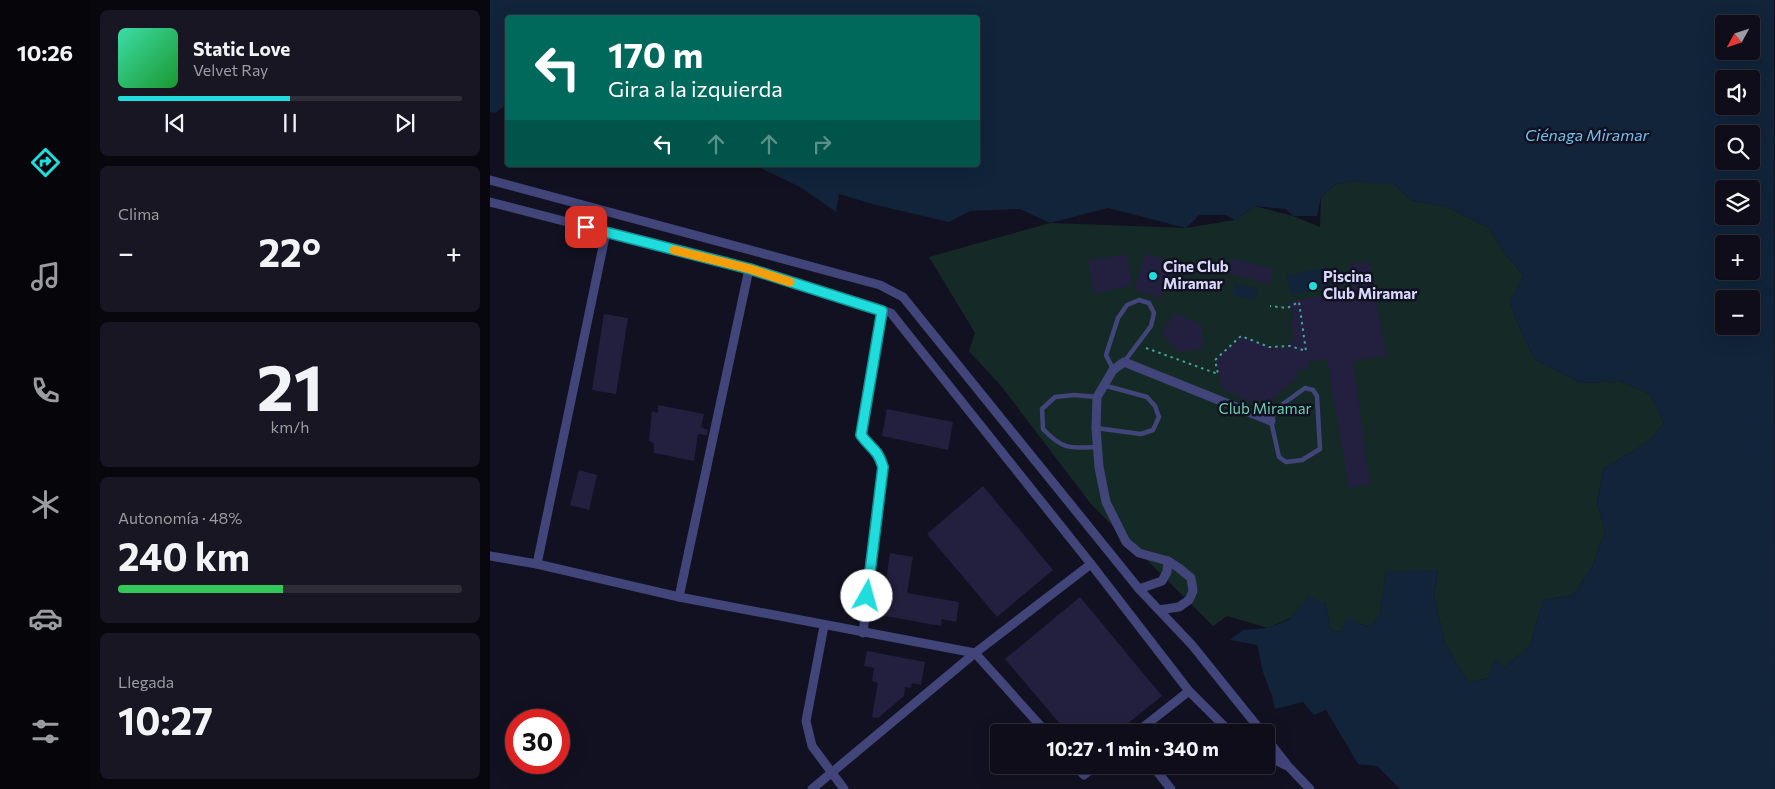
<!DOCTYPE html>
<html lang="es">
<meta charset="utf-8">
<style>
:root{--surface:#0e0d19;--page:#171622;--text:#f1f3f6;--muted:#9b9ca2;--line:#2e2d38;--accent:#1fdcdd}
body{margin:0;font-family:Commissioner,sans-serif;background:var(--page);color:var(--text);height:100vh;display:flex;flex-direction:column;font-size:19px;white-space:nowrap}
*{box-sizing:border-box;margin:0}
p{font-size:16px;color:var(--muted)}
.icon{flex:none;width:28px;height:28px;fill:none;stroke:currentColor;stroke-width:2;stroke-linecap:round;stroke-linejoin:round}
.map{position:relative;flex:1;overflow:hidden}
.panel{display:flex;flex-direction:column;gap:10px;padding:10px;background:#08070e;width:400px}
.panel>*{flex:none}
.banner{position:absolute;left:15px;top:15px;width:475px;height:152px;border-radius:5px;box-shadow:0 5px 20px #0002,0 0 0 1px var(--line);background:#00695c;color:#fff;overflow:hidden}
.needle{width:32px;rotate:230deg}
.tools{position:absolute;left:1225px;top:15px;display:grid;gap:10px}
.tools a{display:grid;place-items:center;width:45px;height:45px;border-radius:5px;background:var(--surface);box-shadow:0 5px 20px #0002,0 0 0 1px var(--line);font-size:25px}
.speed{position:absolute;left:15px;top:709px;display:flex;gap:10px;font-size:25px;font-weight:700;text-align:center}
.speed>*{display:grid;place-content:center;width:65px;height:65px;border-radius:50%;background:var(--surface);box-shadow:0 5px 20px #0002,0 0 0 1px var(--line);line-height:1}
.speed .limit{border:8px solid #d22;background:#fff;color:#111}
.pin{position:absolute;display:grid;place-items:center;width:42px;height:42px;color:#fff;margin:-21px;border-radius:10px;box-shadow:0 2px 8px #0006}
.me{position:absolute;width:55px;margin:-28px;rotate:7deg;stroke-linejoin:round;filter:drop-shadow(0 0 4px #0008)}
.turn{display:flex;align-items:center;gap:18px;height:105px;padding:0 20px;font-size:22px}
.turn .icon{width:65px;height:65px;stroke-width:2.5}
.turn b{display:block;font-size:35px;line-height:42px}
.lanes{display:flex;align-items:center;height:48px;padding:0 20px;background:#0003;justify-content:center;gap:25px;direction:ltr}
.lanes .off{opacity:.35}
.big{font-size:38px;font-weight:700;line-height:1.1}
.panel .tile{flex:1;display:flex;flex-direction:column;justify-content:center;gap:8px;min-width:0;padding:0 18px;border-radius:8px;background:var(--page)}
.panel .dial{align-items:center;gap:0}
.dial b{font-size:65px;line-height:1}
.song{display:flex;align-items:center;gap:15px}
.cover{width:60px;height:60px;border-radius:8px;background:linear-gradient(135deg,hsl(160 70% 55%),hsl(130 70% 35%))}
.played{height:5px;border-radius:2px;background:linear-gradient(90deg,var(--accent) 50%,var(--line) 50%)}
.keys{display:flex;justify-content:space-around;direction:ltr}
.heat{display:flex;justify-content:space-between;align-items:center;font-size:28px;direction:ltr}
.charge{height:8px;border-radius:4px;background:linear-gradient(90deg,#34c759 48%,var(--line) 0)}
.trip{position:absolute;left:500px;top:724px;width:285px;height:50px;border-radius:5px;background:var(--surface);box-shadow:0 5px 20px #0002,0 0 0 1px var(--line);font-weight:700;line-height:50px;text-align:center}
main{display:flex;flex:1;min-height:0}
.dock{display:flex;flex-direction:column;width:90px;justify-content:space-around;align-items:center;background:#06050a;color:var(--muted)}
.dock .icon{width:35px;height:35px}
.dock .current{color:var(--accent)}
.dock b{font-size:22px;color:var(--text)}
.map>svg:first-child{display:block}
.green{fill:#152a27}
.water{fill:#11243a;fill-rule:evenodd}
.building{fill:#231f3f}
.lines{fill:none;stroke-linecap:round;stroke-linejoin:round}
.path{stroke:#3fa595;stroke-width:2;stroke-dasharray:2.5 4;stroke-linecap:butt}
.service{stroke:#42457a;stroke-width:4.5}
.minor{stroke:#42457a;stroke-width:9}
.route-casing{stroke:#148f90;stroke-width:12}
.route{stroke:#1fdcdd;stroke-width:9}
.slow{stroke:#f59e0b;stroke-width:9}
.poi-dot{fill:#1fdcdd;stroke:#121121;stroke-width:2}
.labels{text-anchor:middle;stroke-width:5;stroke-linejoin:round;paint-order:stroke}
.poi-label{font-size:15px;font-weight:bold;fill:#d7d7f9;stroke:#121121;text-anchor:start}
.park-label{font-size:15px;fill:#6dcfad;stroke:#121121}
.water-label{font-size:16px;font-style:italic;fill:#73bfeb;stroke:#121121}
</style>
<main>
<nav class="dock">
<b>10:26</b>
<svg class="icon current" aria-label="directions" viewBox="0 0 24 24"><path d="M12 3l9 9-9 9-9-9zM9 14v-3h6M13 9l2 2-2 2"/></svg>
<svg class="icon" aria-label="music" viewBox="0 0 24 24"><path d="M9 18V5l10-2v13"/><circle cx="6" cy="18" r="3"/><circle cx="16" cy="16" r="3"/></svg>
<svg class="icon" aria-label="phone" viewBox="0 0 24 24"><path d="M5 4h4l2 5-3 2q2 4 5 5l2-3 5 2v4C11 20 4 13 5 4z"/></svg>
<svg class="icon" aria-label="climate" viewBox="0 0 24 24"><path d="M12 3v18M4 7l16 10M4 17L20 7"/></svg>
<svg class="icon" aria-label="car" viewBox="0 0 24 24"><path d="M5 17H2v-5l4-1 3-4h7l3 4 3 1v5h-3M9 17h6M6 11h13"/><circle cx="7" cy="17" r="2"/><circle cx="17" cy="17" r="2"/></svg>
<svg class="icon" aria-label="filters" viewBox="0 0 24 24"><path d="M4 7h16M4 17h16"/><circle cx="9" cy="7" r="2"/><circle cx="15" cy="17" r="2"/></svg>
</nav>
<section class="panel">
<div class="tile">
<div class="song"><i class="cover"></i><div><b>Static Love</b><p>Velvet Ray</p></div></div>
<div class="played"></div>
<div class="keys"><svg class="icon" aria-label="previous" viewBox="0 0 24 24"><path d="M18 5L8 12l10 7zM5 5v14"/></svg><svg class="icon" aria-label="pause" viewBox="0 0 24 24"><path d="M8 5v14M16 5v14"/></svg><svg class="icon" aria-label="next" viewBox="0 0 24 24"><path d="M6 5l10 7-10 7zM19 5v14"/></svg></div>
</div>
<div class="tile"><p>Clima</p>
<div class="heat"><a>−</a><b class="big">22°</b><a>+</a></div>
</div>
<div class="tile dial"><b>21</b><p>km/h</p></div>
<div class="tile"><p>Autonomía · 48%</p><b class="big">240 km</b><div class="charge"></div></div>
<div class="tile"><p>Llegada</p><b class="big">10:27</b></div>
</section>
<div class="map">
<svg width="1285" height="789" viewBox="0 0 1285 789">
<rect width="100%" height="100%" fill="#121121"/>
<polygon class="green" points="867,181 881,184 904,184 921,200 957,207 999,228 1015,254 1034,276 1020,301 1024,315 1044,359 1091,383 1129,381 1160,394 1174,423 1158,442 1113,469 1107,503 1115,531 1102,567 1083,595 1053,600 1040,645 1014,668 1005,659 998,678 978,682 955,644 944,595 948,571 896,571 890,614 882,626 867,624 850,632 841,630 835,603 778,628 737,616 723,626 601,504 512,387 479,351 485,333 439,257 560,223 696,228 745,220 764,206 803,216 830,227 831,197 846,184"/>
<g class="water">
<path d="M0 0H1284L1285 789H910L887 766 868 764 836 710 824 715 813 702 785 709 782 696 773 672 767 645 740 640 753 630 778 628 800 619 818 596 835 603 841 630 850 632 861 614 867 624 882 626 890 614 896 571 948 570 944 595 955 644 978 682 998 678 1005 658 1014 668 1040 645 1053 600 1083 595 1102 567 1115 531 1107 503 1113 469 1158 442 1174 423 1160 394 1129 381 1091 383 1044 359 1024 315 1020 301 1034 276 1015 254 999 228 957 207 921 200 904 184H881L867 181 846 184 831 197 827 216H803L796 209 764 206 745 220 736 215H709L696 228 618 208 560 223 530 209 480 211 459 222 386 205 349 194 346 212 310 187 264 165H488V18H18L17 104 5 113 0 112ZM1234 24H1261V51H1234ZM1234 79H1261V106H1234ZM1234 134H1261V161H1234ZM1234 189H1261V216H1234ZM1234 244H1261V271H1234ZM1234 299H1261V326H1234Z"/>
<polygon points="837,267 841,287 801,295 796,276"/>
<polygon points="746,283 768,289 764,301 742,294"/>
</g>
<g class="building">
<polygon points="655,253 683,262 670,299 644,289"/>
<polygon points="637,254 642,285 604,294 598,260"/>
<polygon points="741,258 783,269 780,284 736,273"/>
<polygon points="879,262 897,356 863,360 880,484 859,488 837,359 817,362 818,369 806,371 808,377 776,404 768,398 763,403 732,389 725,360 751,336 779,347 800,346 800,341 805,340 800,320 804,319 798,302 864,290 860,264"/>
<polygon points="685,313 712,325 713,349 689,352 671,333"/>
<polygon points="114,314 138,318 126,394 102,390"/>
<polygon points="168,405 214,414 211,427 218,430 217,435 208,434 204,461 164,453 164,443 159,441 162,411 168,413"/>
<polygon points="397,409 463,422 458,450 392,436"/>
<polygon points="89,470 107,475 99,510 80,505"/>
<polygon points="493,486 563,570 507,617 437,534"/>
<polygon points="400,553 423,557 417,593 469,602 466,622 452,619 451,626 384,614 388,587 395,588"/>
<polygon points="590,597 672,696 627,732 577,732 515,659"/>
<polygon points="377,651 435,662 431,685 422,683 421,688 415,687 414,696 388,718 382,717 388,683 382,681 384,668 374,666"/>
</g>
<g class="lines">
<polyline class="path" points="656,348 728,374 725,360 751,336 779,347 800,346 816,351 809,302 797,308 780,306"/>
<g class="service">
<polyline points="623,369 616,355 628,318 637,305 649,300 659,303 664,313 661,326 634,362"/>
<polygon points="815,388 823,390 827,396 830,449 812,460 796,462 789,457 781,421 786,409"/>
<path d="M607 397 584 395 565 397 552 409 553 429C573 450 580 448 607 447"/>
<polyline points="606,428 651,434 663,430 669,417 665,406 657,397 613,385"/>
</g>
<g class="minor">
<polyline points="0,180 390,285 413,297 649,589 702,645 772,732"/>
<polyline points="0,202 259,269 401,313 601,564 699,691 740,732"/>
<polyline points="0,556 47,564 189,597 485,653 556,732"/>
<polyline points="47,564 116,232"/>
<polyline points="649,589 672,581 677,572 678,561"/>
<polyline points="189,597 259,269"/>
<polyline points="669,610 689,607 699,600 703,591 701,578 689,568 678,561 649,553 636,542 616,502 609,467 606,428 607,397 623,370 634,362 781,421"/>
<polyline points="334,626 316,721 322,746 354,789"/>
<path d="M373 633 393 467C389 449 381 449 371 435L392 311"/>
<polyline points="647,732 699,691"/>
<polyline points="776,738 798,766 820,789"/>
<polyline points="776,755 795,765"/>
<polyline points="585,765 594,775 606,765"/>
<polyline points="662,765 681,789"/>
<polyline points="322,789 485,653 601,564"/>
</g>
</g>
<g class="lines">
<defs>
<path id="route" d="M96 227 260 269 392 311 371 435C381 449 388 449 393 467L377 596"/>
</defs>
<use href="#route" class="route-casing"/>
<use href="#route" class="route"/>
<polyline class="slow" points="184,250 260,269 300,282"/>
</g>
<g class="poi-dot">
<circle cx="663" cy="276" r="5"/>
<circle cx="823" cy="286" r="5"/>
</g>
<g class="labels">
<g class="poi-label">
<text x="673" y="272">Cine Club<tspan x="673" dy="17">Miramar</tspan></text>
<text x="833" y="282">Piscina<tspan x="833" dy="17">Club Miramar</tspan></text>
</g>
<g class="park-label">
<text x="775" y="414">Club Miramar</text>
</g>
<g class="water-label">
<text x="1097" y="141">Ciénaga Miramar</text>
</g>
</g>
</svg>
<div class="tools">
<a><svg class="needle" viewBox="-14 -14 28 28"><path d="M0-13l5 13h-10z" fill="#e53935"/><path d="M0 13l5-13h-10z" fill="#9b9ca2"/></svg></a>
<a><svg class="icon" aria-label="sound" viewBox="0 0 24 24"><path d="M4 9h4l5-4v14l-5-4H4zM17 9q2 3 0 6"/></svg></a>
<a><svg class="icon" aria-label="search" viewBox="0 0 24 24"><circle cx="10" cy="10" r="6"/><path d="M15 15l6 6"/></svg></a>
<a><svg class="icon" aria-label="layers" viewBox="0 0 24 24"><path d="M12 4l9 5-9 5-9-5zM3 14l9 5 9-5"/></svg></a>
<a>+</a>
<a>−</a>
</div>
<div class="speed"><div class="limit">30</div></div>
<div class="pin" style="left:96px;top:227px;background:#d93025"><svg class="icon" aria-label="arrive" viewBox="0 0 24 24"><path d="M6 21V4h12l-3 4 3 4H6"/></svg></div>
<svg class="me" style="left:377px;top:596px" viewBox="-20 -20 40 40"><circle r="19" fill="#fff"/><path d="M0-13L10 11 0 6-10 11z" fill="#1fdcdd"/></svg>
<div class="trip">10:27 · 1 min · 340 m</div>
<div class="banner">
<div class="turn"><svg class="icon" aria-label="left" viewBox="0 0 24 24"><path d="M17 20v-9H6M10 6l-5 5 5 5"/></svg><div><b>170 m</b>Gira a la izquierda</div></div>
<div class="lanes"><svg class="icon" aria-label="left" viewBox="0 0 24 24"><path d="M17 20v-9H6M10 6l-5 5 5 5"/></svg><svg class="icon off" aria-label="ahead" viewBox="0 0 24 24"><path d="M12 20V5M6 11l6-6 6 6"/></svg><svg class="icon off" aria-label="ahead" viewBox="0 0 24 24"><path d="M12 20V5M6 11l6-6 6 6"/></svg><svg class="icon off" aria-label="right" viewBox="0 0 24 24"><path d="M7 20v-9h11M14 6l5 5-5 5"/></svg></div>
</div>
</div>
</main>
